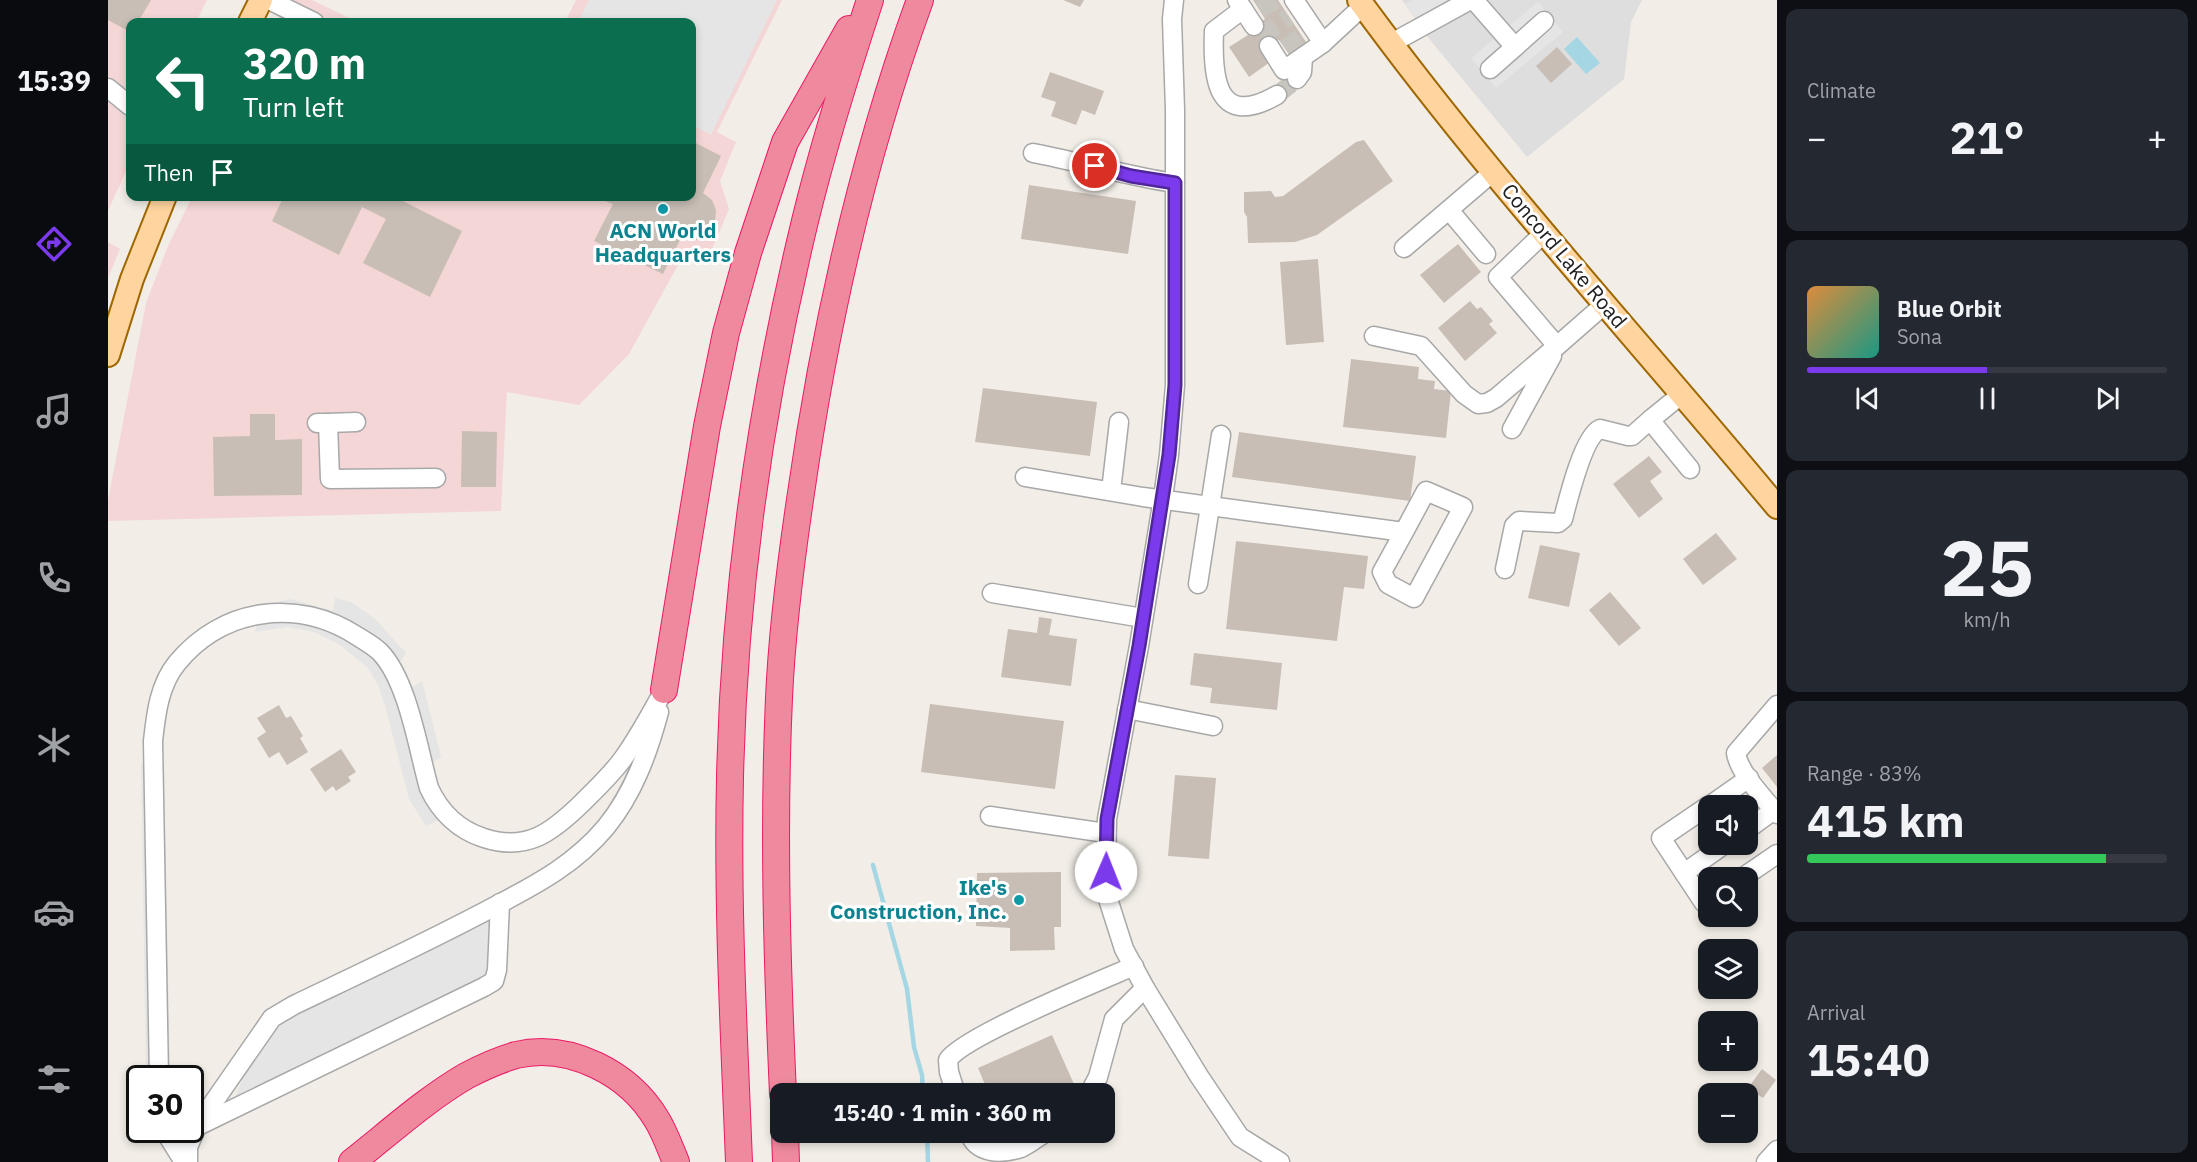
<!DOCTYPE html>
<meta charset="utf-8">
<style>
:root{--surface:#171b24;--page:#242831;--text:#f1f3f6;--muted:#9ea1a6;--line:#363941;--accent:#7c3aed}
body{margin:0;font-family:"IBM Plex Sans",sans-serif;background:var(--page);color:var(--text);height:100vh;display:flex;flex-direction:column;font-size:22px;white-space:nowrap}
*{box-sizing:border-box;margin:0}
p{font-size:20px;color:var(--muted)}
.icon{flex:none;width:33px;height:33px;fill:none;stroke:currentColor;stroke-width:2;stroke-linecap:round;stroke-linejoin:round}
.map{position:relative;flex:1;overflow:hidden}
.panel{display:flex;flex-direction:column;gap:9px;padding:9px;background:#0d0f14;width:420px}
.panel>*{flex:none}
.top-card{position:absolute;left:18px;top:18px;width:570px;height:183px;border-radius:12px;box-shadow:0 3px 9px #0003;background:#0b6e4f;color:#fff;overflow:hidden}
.tools{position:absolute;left:1590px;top:795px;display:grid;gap:12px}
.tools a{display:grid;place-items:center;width:60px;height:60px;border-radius:12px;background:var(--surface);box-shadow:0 3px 9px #0003;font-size:30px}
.speed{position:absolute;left:18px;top:1065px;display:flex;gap:12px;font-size:30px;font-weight:700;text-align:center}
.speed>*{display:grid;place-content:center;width:78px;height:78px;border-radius:50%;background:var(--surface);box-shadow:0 3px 9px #0003;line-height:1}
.speed .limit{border:3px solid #111;border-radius:9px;background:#fff;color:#111}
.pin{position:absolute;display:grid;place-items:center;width:51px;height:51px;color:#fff;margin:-26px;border:3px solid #fff;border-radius:50%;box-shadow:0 2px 6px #0007}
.me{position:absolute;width:66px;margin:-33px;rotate:1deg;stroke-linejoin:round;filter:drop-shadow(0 0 4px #0008)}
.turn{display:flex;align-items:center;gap:21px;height:126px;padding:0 18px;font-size:27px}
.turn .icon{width:78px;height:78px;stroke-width:2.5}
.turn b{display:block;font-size:42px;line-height:51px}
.then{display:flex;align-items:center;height:57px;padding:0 18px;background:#0003;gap:12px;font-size:22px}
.big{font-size:45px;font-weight:700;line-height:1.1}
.panel .card{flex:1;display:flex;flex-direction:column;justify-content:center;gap:9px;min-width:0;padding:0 21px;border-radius:12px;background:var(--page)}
.panel .dial{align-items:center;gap:0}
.dial b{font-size:78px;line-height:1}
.song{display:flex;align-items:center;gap:18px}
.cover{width:72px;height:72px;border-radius:9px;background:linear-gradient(135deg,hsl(30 70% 55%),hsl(170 70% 35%))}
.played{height:6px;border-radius:3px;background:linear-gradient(90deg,var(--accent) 50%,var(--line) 50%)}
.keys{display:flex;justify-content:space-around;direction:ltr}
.heat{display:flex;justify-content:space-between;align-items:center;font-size:33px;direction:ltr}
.charge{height:9px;border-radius:4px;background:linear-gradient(90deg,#34c759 83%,var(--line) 0)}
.trip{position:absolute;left:662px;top:1083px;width:345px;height:60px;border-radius:12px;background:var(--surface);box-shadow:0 3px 9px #0003;font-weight:700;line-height:60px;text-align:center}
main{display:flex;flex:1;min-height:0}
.tab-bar{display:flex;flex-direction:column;width:108px;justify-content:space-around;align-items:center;background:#090b0e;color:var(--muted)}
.tab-bar .icon{width:42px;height:42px}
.tab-bar .current{color:var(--accent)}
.tab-bar b{font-size:27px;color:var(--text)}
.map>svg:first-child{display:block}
.residential{fill:#dfdede}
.commercial{fill:#f4d6d6}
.parking{fill:#e5e5e5}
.water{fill:#a4d6e3}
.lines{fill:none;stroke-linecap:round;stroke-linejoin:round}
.stream{stroke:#a4d6e3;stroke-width:4.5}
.building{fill:#c8beb6}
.minor-tunnel{stroke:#c8c5bf;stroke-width:18;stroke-dasharray:18 9;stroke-linecap:butt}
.minor-casing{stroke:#a8a8a8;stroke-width:21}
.major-casing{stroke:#9e6700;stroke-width:26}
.highway-casing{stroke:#ea1a65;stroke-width:28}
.minor{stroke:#fff;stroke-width:18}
.major{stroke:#ffd49f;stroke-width:22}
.highway{stroke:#ef8a9e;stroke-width:26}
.route-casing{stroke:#51269a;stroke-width:15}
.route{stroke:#7c3aed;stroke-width:10}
.culture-dot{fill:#0f9aa8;stroke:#fff;stroke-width:2}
.labels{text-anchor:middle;stroke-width:6;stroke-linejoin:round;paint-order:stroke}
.culture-label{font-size:21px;font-weight:bold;fill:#0d838f;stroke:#fff}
.street-label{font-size:21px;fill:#212121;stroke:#fff}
</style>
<main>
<nav class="tab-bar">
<b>15:39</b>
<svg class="icon current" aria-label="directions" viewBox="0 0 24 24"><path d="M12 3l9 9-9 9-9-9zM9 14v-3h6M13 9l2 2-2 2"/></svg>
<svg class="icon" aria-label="music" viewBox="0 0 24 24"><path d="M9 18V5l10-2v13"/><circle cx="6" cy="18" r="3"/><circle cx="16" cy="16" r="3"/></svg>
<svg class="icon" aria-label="phone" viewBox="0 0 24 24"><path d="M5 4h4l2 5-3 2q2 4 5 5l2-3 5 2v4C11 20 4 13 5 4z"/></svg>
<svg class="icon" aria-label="climate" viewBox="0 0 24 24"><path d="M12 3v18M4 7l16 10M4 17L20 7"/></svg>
<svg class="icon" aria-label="car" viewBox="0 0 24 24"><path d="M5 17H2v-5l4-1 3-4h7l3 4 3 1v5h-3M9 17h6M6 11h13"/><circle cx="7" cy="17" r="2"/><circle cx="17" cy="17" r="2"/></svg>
<svg class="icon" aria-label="filters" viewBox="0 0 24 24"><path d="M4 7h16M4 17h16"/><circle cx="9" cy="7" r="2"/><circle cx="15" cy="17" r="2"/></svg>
</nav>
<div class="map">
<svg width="1669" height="1162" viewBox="0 0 1669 1162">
<rect width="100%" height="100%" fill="#f2eee7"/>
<polygon class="residential" points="1294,0 1534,0 1523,22 1516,79 1419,157 1322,40"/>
<g class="commercial">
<polygon points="0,0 99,0 88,22 22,22 22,162 0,211"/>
<polygon points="180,0 204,0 250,22 169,22"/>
<polygon points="468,0 674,0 609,132 628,142 612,181 621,209 603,252 575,256 521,354 471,405 399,392 393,511 0,521 0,500 38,303 60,246 84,197 584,196 584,22 457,22"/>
<polygon points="0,242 12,249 0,278"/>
</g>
<g class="parking">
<polygon points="481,0 669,0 603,135 584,125 584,22 470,22"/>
<polygon points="1304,0 1379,0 1317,33 1297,4"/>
<polygon points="1430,2 1455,32 1388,88 1363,58"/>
<polygon points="227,598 243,602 267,619 298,653 290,665 303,688 314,681 333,757 316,769 339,816 318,826 301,799 278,709 270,685 260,668 232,645 206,632 180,627 147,632 154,605 183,599 225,611"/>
<polygon points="33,763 56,764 62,1077 38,1078"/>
<polygon points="403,889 392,987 116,1123 166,1004"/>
</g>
<polygon class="water" points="1469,37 1492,63 1478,74 1456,49"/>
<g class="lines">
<g class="stream">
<polyline points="765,865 799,989 806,1047 814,1075 815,1094"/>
<polyline points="819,1132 820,1162"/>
</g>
</g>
<g class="building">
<polygon points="0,0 43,0 30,22 22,22 22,32 0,20"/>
<polygon points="955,0 976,0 972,7"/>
<polygon points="1145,0 1170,0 1202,48 1185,60 1171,40 1155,51 1162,62 1141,77 1121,47 1140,35 1138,31 1157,19"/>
<polygon points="1449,47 1464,64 1443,83 1428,66"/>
<polygon points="942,72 996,91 987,115 974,110 968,125 943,116 948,102 933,97"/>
<polygon points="1186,75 1192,84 1180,92 1182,96 1174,102 1165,89"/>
<polygon points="1256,140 1285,181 1209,235 1187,242 1140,243 1139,217 1136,212 1136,192 1163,191 1167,197 1175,196 1248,142"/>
<polygon points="584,141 613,156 595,193 604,200 608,210 607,223 602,232 590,240 573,238 555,274 486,241 505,204 497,201 498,196 584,196"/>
<polygon points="921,185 1028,201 1020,254 913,239"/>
<polygon points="176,196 285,196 354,231 322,297 255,263 278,219 254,207 231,255 164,221"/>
<polygon points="1350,244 1373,272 1336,303 1312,275"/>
<polygon points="1210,259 1216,342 1178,345 1172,262"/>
<polygon points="1362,301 1369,309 1373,307 1385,321 1381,324 1389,333 1357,361 1330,328"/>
<polygon points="1243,359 1311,367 1310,379 1327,381 1326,389 1343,391 1338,438 1235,427"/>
<polygon points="875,388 989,402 982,456 867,442"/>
<polygon points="142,414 167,414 167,440 194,439 194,495 106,496 105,437 142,436"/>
<polygon points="354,431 389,432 388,487 353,487"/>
<polygon points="1131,432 1308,456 1302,501 1124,477"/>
<polygon points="1541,456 1554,472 1542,481 1555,499 1531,518 1505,484"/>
<polygon points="1608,533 1629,559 1595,585 1575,559"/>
<polygon points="1128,541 1260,556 1256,589 1236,587 1229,641 1118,629"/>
<polygon points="1432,545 1472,553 1461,607 1420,598"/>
<polygon points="1502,592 1533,628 1511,646 1481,610"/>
<polygon points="931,617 944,619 941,635 969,639 963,686 893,677 900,629 929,633"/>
<polygon points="1086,653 1174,663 1169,710 1102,703 1104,688 1082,685"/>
<polygon points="822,704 956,721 947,789 813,772"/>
<polygon points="171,705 178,718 183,716 195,736 192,738 200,752 179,765 171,752 161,758 149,738 158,732 149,718"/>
<polygon points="233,749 248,772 240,777 243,781 228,791 225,786 217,792 202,769"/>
<polygon points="1669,755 1669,787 1654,768"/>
<polygon points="1067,775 1108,778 1101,859 1060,856"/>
<polygon points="953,872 953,927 946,927 947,950 902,951 902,928 868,926 869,873"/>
<polygon points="944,1035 966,1084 946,1094 881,1094 870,1068"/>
<polygon points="1654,1069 1668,1080 1655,1098 1640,1088"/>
</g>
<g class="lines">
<g class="minor-tunnel">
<polyline points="1152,10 1167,0"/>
<polyline points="1153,36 1181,17"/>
<polyline points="1177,48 1194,36"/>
<polyline points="1169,95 1189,79"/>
</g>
<defs>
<g id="minor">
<polyline points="161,0 206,22"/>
<polyline points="1066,0 1064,19 1067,110 1067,385 1061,455 1055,498 1031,646 999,819 998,872 1000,899 1016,949 1037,988 1091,1076 1132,1137 1172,1162"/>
<polyline points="1129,0 1146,26"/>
<polyline points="1186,0 1215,43 1255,6"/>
<polyline points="1366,0 1407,47 1382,69"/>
<path d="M1135 9 1106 31C1104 77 1108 130 1169 95"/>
<polyline points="1282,44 1362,0"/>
<polyline points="1161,46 1176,70 1215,43"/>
<polyline points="1407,47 1436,21"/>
<polyline points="1189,79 1194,72 1195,57"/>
<polyline points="0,88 22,106"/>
<path d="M925 153C973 162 1019 176 1067 183"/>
<polyline points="1341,210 1378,254"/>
<polyline points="1436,233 1390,277 1449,346 1497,304"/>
<polyline points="1296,248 1385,172"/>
<polyline points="1266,336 1313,346 1356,394 1370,404 1379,403 1388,398 1449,346"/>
<polyline points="1574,394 1542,420 1582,469"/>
<polyline points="209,423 220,423 222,479 328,478"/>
<polyline points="220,423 248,422"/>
<polyline points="1404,429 1444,356"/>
<polyline points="917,477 1035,497 1296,532 1318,491 1355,507 1306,598 1280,584 1274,572 1296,532"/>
<polyline points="1003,491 1011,422"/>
<path d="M1397 569 1406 526 1411 521 1450 523 1455 519C1460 500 1475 437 1492 429L1520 436H1524L1542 420"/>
<polyline points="1090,584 1113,435"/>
<polyline points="884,593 1035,618"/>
<path d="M1669 705 1628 753C1631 773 1656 798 1669 814"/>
<polyline points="1019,709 1105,726"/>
<polyline points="1600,806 1553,838 1596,903 1600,900"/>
<polyline points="1601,806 1641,778"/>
<polyline points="882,816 998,833"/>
<polyline points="1640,829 1666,810"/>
<polyline points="1576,873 1617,844"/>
<polyline points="1634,878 1669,854"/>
<path d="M51 1078 45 741C48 714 51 685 69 663 115 607 190 598 249 636 257 641 265 645 272 652 300 681 310 749 321 788 332 812 351 830 376 838 419 852 444 832 473 804 487 790 502 776 514 760 530 738 543 714 556 690"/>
<path d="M848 1094 841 1072 840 1060C854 1037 994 980 1026 966"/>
<polyline points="981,1094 990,1077 1006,1019 1037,988"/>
<polyline points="90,1126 376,987 386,981 389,970 392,903"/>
<polyline points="56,1130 76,1162"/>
<path d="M861 1132C868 1155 894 1154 913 1148 922 1144 930 1137 938 1132"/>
<path d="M80 1162V1147L89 1126 164 1018 186 1005C255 972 324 940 391 904 431 883 468 863 498 827 525 794 540 753 551 712"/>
<polyline points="1658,1162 1669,1150"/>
</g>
<g id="major">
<path d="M1251 0C1380 177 1529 338 1669 507"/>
<polyline points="142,22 153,0"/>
<polyline points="0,355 24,279 57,196"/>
</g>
<g id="highway">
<polyline points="556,690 599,426 618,333 640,253 677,142 741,29"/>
<path d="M675 1094C669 961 665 830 671 698 674 629 683 560 693 493 717 325 754 159 812 0"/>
<polyline points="677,1132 678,1162"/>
<path d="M244 1162C281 1133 317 1100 358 1076 373 1068 391 1060 408 1055 462 1042 522 1074 549 1120 557 1133 562 1148 568 1162"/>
<path d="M631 1162C626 1034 619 906 622 778 626 591 653 403 697 221 715 147 738 73 762 0"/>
</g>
</defs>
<use href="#minor" class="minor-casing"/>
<use href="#major" class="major-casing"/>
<use href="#highway" class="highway-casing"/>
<use href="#minor" class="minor"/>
<use href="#major" class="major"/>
<use href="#highway" class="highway"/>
</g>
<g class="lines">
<defs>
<polyline id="route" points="987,166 1023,176 1067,183 1067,385 1061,455 1031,646 999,819 998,872"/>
</defs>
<use href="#route" class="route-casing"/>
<use href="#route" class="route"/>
</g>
<g class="culture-dot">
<circle cx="555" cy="209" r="6"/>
<circle cx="911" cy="900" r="6"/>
</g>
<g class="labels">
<g class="culture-label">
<text x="555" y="238">ACN World<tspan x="555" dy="24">Headquarters</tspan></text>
<text x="899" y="895" text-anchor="end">Ike's<tspan x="899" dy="24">Construction, Inc.</tspan></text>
</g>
<g class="street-label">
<text transform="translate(1456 256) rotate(50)" y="7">Concord Lake Road</text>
</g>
</g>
</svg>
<div class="tools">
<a><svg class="icon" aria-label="sound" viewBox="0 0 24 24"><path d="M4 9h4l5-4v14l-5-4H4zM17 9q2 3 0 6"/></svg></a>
<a><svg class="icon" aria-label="search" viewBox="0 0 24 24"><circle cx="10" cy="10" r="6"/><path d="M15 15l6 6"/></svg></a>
<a><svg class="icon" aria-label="layers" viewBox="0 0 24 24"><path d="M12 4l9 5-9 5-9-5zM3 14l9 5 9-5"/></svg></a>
<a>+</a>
<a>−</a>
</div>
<div class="speed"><div class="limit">30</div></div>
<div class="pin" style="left:987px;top:166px;background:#d93025"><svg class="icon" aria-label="arrive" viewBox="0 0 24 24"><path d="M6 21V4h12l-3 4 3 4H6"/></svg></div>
<svg class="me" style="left:998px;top:872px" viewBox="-20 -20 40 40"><circle r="19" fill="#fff"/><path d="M0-13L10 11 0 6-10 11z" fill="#7c3aed"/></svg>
<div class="trip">15:40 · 1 min · 360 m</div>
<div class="top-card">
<div class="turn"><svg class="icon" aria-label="left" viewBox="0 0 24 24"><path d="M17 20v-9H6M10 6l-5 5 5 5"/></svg><div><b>320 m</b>Turn left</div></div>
<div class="then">Then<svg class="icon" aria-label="arrive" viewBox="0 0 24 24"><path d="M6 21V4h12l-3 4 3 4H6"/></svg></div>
</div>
</div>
<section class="panel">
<div class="card"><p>Climate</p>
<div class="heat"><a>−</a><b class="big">21°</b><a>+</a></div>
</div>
<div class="card">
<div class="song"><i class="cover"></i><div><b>Blue Orbit</b><p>Sona</p></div></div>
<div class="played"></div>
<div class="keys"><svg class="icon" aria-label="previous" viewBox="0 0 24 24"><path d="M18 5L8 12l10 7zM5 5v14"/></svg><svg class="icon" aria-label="pause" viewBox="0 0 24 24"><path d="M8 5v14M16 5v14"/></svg><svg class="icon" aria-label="next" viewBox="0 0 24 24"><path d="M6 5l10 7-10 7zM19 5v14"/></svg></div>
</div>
<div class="card dial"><b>25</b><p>km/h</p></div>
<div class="card"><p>Range · 83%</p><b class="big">415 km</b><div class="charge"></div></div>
<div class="card"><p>Arrival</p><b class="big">15:40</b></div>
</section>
</main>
